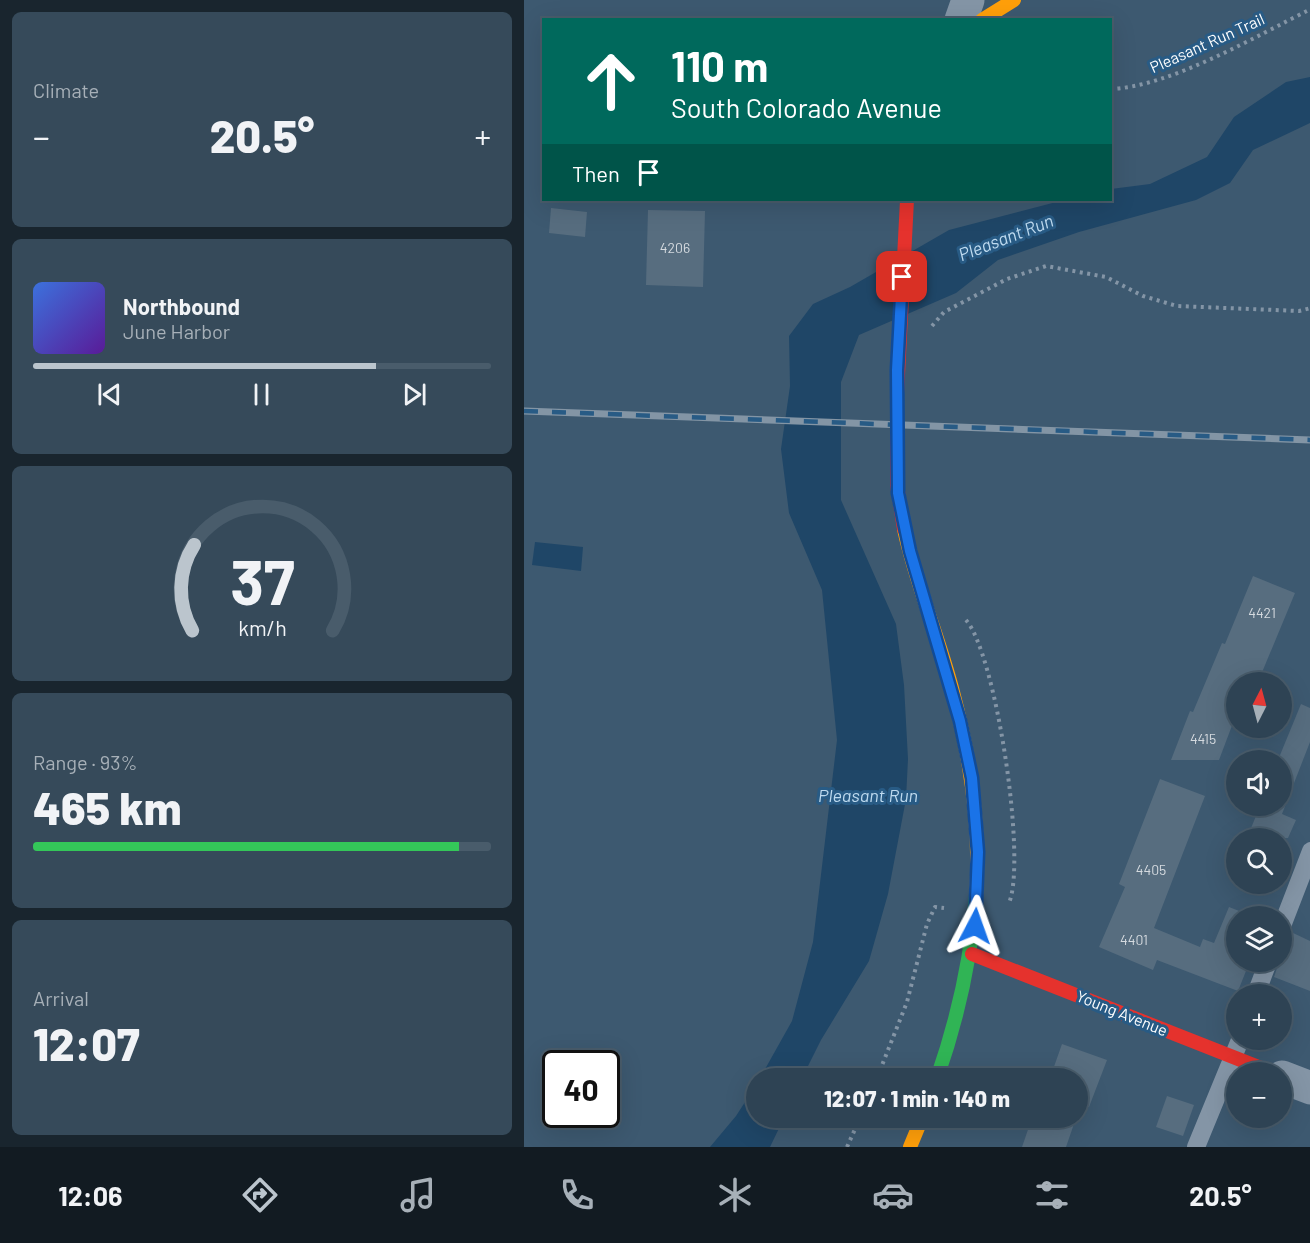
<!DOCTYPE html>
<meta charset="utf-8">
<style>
:root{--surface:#2e4354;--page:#364a5a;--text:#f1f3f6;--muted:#a7b0b8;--line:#495c6b;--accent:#bbc5cd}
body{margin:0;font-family:Barlow,sans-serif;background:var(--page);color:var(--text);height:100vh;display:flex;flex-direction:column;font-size:22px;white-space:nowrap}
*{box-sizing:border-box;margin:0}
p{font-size:20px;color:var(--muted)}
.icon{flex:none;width:33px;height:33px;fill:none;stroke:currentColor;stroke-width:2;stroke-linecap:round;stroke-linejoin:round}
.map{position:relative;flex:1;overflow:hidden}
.side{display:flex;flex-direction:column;gap:12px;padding:12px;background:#19252e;width:524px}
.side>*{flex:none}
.hud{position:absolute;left:18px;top:18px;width:570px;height:183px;border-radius:0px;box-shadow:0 6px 24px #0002,0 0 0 2px var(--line);background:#00695c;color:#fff;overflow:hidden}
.needle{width:39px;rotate:6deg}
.controls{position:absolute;left:702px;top:672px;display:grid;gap:12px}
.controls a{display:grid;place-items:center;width:66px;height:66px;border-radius:50%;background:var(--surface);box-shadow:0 6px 24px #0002,0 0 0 2px var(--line);font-size:30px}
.speed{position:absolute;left:18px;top:1050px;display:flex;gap:12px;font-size:30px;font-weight:700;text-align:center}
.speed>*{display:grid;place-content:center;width:78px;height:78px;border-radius:50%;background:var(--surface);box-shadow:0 6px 24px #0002,0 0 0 2px var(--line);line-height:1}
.speed .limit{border:3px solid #111;border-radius:9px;background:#fff;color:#111}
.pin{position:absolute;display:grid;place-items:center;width:51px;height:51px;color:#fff;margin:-26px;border-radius:12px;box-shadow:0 3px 9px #0006}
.me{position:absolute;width:66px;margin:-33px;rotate:4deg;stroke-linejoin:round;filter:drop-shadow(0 0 4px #0008)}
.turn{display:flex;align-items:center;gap:21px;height:126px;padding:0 30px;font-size:27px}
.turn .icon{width:78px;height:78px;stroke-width:2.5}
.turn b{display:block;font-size:42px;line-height:51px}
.then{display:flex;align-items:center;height:57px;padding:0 30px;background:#0003;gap:12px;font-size:22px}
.big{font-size:45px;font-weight:800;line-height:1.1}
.side .tile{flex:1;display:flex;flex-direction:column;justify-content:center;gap:9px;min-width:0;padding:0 21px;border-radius:9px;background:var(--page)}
.side .dial{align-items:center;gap:0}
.dial svg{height:156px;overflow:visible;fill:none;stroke:var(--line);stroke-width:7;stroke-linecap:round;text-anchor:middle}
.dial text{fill:var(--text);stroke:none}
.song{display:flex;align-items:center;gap:18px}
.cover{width:72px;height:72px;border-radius:9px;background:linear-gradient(135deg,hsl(220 70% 55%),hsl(270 70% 35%))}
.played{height:6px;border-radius:3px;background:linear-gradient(90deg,var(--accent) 75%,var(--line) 75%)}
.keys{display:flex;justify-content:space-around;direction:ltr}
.heat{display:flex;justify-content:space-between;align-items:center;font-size:33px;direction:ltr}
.charge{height:9px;border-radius:4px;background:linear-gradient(90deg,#34c759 93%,var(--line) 0)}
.trip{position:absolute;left:222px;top:1068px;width:342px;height:60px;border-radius:30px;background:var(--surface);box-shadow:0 6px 24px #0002,0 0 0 2px var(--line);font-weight:800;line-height:60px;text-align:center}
.menu{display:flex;height:96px;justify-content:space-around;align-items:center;background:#121b22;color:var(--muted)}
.menu .icon{width:42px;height:42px}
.menu .current{color:var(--accent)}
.menu b{font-size:27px;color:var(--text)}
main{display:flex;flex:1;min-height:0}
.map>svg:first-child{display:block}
.water{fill:#1f4667}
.building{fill:#576d7f}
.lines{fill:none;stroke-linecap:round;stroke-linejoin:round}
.path{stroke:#8495a6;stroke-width:4;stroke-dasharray:3 4.5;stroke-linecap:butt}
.lane{stroke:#8495a6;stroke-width:18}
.street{stroke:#8495a6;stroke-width:33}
.fast{stroke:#30b455;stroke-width:14}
.slow{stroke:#ff9f0a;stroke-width:14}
.jam{stroke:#e5322d;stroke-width:14}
.rail-casing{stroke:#8395a5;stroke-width:7}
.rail{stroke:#285b85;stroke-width:4.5;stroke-dasharray:14;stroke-linecap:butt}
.route-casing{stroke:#114b97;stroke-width:15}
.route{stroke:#1a73e8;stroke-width:10}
.labels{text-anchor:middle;stroke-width:6;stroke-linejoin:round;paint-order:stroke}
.number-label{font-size:14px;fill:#d5dadf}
.street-label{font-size:16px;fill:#fff;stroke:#285b85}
.water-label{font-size:18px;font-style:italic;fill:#bedaef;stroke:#285b85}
</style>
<main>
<section class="side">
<div class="tile"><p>Climate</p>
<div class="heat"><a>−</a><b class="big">20.5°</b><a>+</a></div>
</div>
<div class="tile">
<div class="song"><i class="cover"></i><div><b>Northbound</b><p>June Harbor</p></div></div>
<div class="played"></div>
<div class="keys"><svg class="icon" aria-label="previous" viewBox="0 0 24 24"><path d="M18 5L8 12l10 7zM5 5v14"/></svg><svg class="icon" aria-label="pause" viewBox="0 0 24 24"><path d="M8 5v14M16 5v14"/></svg><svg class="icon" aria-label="next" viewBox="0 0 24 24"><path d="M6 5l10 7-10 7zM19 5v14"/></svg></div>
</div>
<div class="tile dial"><svg viewBox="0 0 100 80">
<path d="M14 69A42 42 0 1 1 86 69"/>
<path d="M14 69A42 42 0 0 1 15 25" stroke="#bbc5cd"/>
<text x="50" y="56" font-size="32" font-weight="700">37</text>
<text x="50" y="72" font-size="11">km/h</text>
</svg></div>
<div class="tile"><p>Range · 93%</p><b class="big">465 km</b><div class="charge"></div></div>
<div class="tile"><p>Arrival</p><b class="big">12:07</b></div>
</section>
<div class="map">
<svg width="787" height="1147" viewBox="0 0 787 1147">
<rect width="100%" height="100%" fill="#3d5970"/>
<g class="water">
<polygon points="786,77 786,123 729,150 706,183 672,200 555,232 474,260 432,293 335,335 317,382 317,500 372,624 380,685 384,759 382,799 364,894 345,961 297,1040 278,1078 236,1078 268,1021 289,942 313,740 298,590 265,513 257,449 266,386 265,336 289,304 326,287 425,230 540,200 586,200 587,189 626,184 683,157 710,117 762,82"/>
<polygon points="11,542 59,547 57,571 8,565"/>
<polygon points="232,1085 232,1118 260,1118 246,1147 186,1147 212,1116"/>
</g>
<g class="building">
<polygon points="27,208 63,212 61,237 25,233"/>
<polygon points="124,210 181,211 179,287 122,285"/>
<polygon points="729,576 771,593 734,682 712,682 712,715 695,760 647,760 666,711 669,712 698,643 701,644"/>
<polygon points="777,704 786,708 786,742 758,814 772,820 764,838 723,838 736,806 758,806 758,760 754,760"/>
<polygon points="636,779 681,796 630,928 676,947 679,939 690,943 705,907 728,916 712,916 712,962 732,962 730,968 724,966 714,991 633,960 629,970 575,947 601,887 595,884"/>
<polygon points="767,932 786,941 786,991 750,977 755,962 758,962 758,937"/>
<polygon points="538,1044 583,1060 565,1107 556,1104 554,1112 554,1078 526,1078"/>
<polygon points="643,1096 670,1105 659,1136 632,1127"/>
<polygon points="508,1118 552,1118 542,1147 498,1147"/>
</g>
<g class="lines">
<g class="path">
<path d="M586 89C646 87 732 36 787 9"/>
<polyline points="408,326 420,312 483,279 522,266 582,277 619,296 653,306 775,311 787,308"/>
<path d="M442 620C472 654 503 860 485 903"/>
<polyline points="353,1078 383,1002 403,924 411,907 420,908"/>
<polyline points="323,1147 336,1118"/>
</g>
<g class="lane">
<polyline points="758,926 787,851"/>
<polyline points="732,994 744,962"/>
<polyline points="672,1147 716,1040"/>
</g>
<g class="street">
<polyline points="437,20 444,0"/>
<polyline points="758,1077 787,1088"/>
</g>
<path class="fast" d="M413 1078C434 1018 447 960 452 896"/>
<g class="slow">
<polyline points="458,20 490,0"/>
<path d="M380 529C392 585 415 637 429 692 446 757 457 828 452 896"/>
<polyline points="386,1147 398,1118"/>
</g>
<g class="jam">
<polyline points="380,529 373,485 373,394 383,200"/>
<polyline points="448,954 747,1072"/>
</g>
<defs>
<polyline id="rail" points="0,411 787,440"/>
</defs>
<use href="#rail" class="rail-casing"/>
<use href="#rail" class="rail"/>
</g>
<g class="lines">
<defs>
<polyline id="route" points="378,277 373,370 374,493 386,551 436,721 448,778 454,852 451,926"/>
</defs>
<use href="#route" class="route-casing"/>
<use href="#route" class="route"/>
</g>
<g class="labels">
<g class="number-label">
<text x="151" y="253">4206</text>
<text x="738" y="618">4421</text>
<text x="679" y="744">4415</text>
<text x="627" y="875">4405</text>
<text x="610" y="945">4401</text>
</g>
<g class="street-label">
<text transform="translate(683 43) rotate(-24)" y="6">Pleasant Run Trail</text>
<text transform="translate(598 1013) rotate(22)" y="6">Young Avenue</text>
</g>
<g class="water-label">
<text transform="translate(482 238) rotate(-21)" y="6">Pleasant Run</text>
<text x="344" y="802">Pleasant Run</text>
</g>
</g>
</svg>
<div class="controls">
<a><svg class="needle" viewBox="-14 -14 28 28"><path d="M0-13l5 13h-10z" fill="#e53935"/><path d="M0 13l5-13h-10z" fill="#a7b0b8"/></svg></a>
<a><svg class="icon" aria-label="sound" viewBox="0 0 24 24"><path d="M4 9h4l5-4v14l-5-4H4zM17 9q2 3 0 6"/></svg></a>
<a><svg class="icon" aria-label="search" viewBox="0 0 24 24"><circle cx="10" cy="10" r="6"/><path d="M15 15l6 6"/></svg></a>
<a><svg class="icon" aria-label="layers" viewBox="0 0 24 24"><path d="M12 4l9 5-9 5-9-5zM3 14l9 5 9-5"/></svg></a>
<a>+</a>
<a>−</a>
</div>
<div class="speed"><div class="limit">40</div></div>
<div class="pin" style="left:378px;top:277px;background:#d93025"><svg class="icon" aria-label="arrive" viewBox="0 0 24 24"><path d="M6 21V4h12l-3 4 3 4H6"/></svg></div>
<svg class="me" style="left:451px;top:926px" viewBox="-20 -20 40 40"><path d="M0-17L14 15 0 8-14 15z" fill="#1a73e8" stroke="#fff" stroke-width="4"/></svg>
<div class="trip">12:07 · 1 min · 140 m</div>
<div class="hud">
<div class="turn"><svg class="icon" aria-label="ahead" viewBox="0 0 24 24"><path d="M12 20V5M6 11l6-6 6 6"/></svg><div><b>110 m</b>South Colorado Avenue</div></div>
<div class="then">Then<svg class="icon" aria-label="arrive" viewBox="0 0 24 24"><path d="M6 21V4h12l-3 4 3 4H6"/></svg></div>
</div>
</div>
</main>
<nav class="menu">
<b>12:06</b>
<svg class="icon current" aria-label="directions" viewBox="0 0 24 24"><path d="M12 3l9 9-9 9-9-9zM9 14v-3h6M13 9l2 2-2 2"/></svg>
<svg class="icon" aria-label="music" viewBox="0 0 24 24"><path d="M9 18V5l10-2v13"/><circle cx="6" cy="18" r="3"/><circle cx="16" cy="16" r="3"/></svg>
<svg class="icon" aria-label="phone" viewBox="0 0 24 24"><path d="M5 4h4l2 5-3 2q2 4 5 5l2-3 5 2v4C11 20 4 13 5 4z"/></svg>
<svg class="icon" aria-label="climate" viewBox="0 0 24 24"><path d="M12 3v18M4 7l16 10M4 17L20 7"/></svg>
<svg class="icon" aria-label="car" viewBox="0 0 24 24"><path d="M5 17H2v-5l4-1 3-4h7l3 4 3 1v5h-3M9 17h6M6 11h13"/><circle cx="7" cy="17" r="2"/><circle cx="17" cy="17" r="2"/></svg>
<svg class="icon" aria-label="filters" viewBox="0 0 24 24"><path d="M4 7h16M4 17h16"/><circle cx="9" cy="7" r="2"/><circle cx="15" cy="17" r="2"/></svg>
<b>20.5°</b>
</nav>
